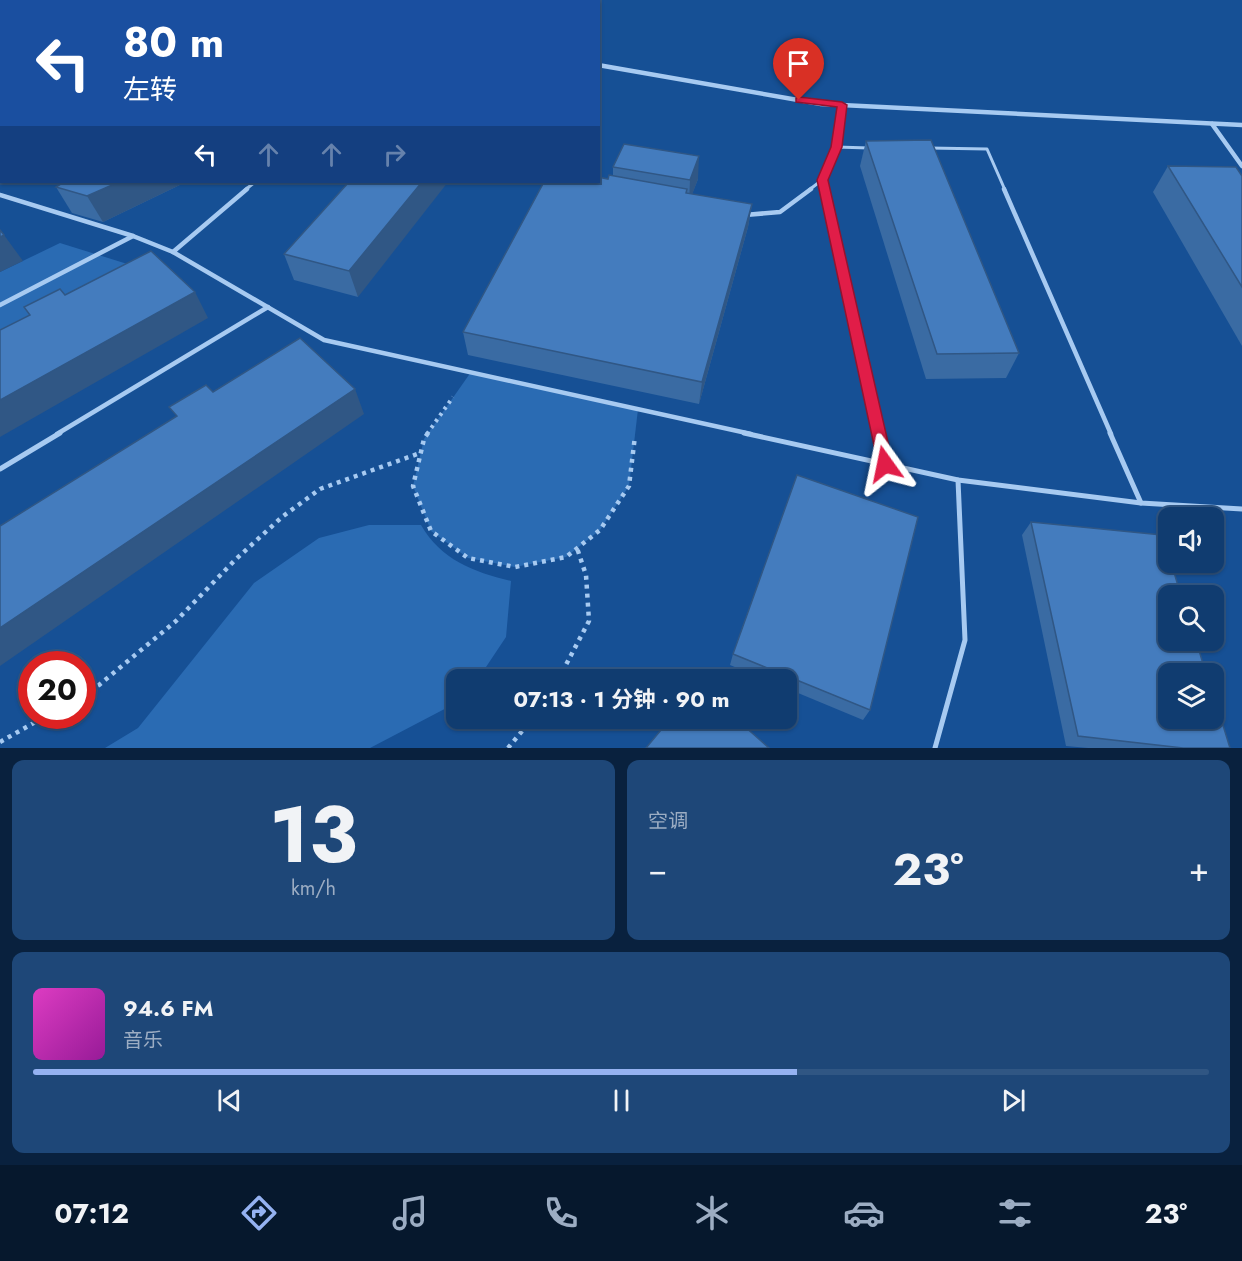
<!DOCTYPE html>
<html lang="zh">
<meta charset="utf-8">
<style>
:root{--surface:#103c70;--page:#1e4778;--text:#f1f3f6;--muted:#9cadc3;--line:#305683;--accent:#95b2f1}
body{margin:0;font-family:Jost,"Noto Sans SC",sans-serif;background:var(--page);color:var(--text);height:100vh;display:flex;flex-direction:column;font-size:22px;white-space:nowrap}
*{box-sizing:border-box;margin:0}
p{font-size:20px;color:var(--muted)}
.icon{flex:none;width:33px;height:33px;fill:none;stroke:currentColor;stroke-width:2;stroke-linecap:round;stroke-linejoin:round}
.map{position:relative;height:748px;overflow:hidden}
.sheet{display:flex;flex-direction:column;gap:12px;padding:12px;background:#09213e;flex:1}
.sheet>*{flex:none}
.guide{position:absolute;left:0px;top:0px;width:600px;height:183px;box-shadow:0 2px 4px #0004,0 0 0 2px var(--line);background:#1a4fa0;color:#fff;overflow:hidden}
.controls{position:absolute;left:1158px;top:507px;display:grid;gap:12px}
.controls a{display:grid;place-items:center;width:66px;height:66px;border-radius:12px;background:var(--surface);box-shadow:0 2px 4px #0004,0 0 0 2px var(--line);font-size:30px}
.speed{position:absolute;left:18px;top:651px;display:flex;gap:12px;font-size:30px;font-weight:700;text-align:center}
.speed>*{display:grid;place-content:center;width:78px;height:78px;border-radius:50%;background:var(--surface);box-shadow:0 2px 4px #0004,0 0 0 2px var(--line);line-height:1}
.speed .limit{border:9px solid #d22;background:#fff;color:#111}
.pin{position:absolute;display:grid;place-items:center;width:51px;height:51px;color:#fff;margin:-62px -26px;border-radius:50% 50% 50% 0;rotate:-45deg;box-shadow:0 0 6px #0007}
.pin .icon{rotate:45deg}
.me{position:absolute;width:66px;margin:-33px;rotate:348deg;stroke-linejoin:round;filter:drop-shadow(0 0 4px #0008)}
.turn{display:flex;align-items:center;gap:21px;height:126px;padding:0 24px;font-size:27px}
.turn .icon{width:78px;height:78px;stroke-width:2.5}
.turn b{display:block;font-size:42px;line-height:51px}
.lanes{display:flex;align-items:center;height:57px;padding:0 24px;background:#0003;justify-content:center;gap:30px;direction:ltr}
.lanes .off{opacity:.35}
.big{font-size:45px;font-weight:700;line-height:1.1}
.sheet .widget{flex:1;display:flex;flex-direction:column;justify-content:center;gap:9px;min-width:0;padding:0 21px;border-radius:12px;background:var(--page)}
.sheet .dial{align-items:center;gap:0}
.dial b{font-size:78px;line-height:1}
.song{display:flex;align-items:center;gap:18px}
.cover{width:72px;height:72px;border-radius:9px;background:linear-gradient(135deg,hsl(310 70% 55%),hsl(300 70% 35%))}
.played{height:6px;border-radius:3px;background:linear-gradient(90deg,var(--accent) 65%,var(--line) 65%)}
.keys{display:flex;justify-content:space-around;direction:ltr}
.heat{display:flex;justify-content:space-between;align-items:center;font-size:33px;direction:ltr}
.sheet .tiles{flex:1;display:grid;gap:12px;grid-template-columns:1fr 1fr}
.widget:last-child{grid-column:span 2}
.trip{position:absolute;left:446px;top:669px;width:351px;height:60px;border-radius:12px;background:var(--surface);box-shadow:0 2px 4px #0004,0 0 0 2px var(--line);font-weight:700;line-height:60px;text-align:center}
.tabs{display:flex;height:96px;justify-content:space-around;align-items:center;background:#06182d;color:var(--muted)}
.tabs .icon{width:42px;height:42px}
.tabs .current{color:var(--accent)}
.tabs b{font-size:27px;color:var(--text)}
.map>svg:first-child{display:block}
.green{fill:#2a6bb3}
.lines{fill:none;stroke-linecap:round;stroke-linejoin:round}
.path-far1{stroke:#a7caf1;stroke-width:4;stroke-dasharray:3 4.5;stroke-linecap:butt}
.path{stroke:#a7caf1;stroke-width:4.5;stroke-dasharray:4 5;stroke-linecap:butt}
.lane-far2{stroke:#a7caf1;stroke-width:3}
.lane-far1{stroke:#a7caf1;stroke-width:4.5}
.lane{stroke:#a7caf1;stroke-width:5}
.street{stroke:#a7caf1;stroke-width:4.5}
.wall{fill:#3a6ba3}
.shaded-wall{fill:#305785}
.building{fill:#447cbe;stroke:#305785;stroke-width:1.5}
.route{fill:#e11d48;stroke:#92132f;stroke-width:1.5}
</style>
<div class="map">
<svg width="1242" height="748" viewBox="0 0 1242 748">
<rect width="100%" height="100%" fill="#165095"/>
<g class="green">
<polygon points="60,243 137,267 0,341 0,272"/>
<polygon points="471,372 638,409 629,486 600,530 566,557 515,567 468,558 431,531 413,486 424,439"/>
<path d="M369 525H421C441 560 474 572 511 581L506 637 478 679 456 680V703L370 748H105L138 728 254 583 319 538Z"/>
</g>
<g class="lines">
<polyline class="path-far1" points="427,434 453,397"/>
<g class="path">
<polyline points="428,433 424,439 413,486 431,531 468,558 515,567 566,557 600,530 629,486 635,436"/>
<polyline points="558,680 589,621 586,575 577,548"/>
<polyline points="82,694 99,685 176,621 235,560 282,517 320,489 420,453"/>
<polyline points="0,742 46,716"/>
<polyline points="508,748 533,718"/>
</g>
<g class="lane-far2">
<polyline points="175,0 177,2"/>
<polyline points="401,2 404,0"/>
<polyline points="836,147 842,105"/>
<polyline points="929,148 987,149 1005,190"/>
<polyline points="245,190 255,182"/>
<polyline points="809,190 822,180"/>
<polyline points="824,190 822,180 836,147 869,148"/>
</g>
<g class="lane-far1">
<polyline points="247,189 173,252 324,340 751,434"/>
<polyline points="824,189 878,434"/>
<polyline points="1004,189 1111,434"/>
<polyline points="0,195 133,236 173,252"/>
<polyline points="745,215 780,212 811,189"/>
<polyline points="0,305 133,236"/>
<polyline points="57,434 268,307"/>
</g>
<g class="lane">
<polyline points="744,433 958,480 1141,503 1242,509"/>
<polyline points="878,433 885,464"/>
<polyline points="1110,433 1141,503"/>
<polyline points="0,469 60,433"/>
<polyline points="935,748 965,640 958,480"/>
</g>
<g class="street">
<polyline points="327,0 331,2"/>
<polyline points="598,65 821,104 1242,125"/>
<polyline points="1212,124 1242,166"/>
</g>
</g>
<g class="wall">
<polygon points="866,141 1019,353 1006,378 926,379 860,166"/>
<polygon points="1168,166 1242,176 1242,346 1153,192"/>
<polygon points="613,167 698,179 692,194 752,204 748,227 699,404 468,355 463,332 608,179 613,176"/>
<polygon points="186,182 103,222 72,213 56,187"/>
<polygon points="349,182 358,297 294,280 284,254"/>
<polygon points="1031,522 1230,748 1088,748 1066,746 1022,535"/>
<polygon points="733,654 870,710 863,720 786,688 786,680 766,680 730,665"/>
</g>
<g class="shaded-wall">
<polygon points="699,156 698,179 689,203 690,180"/>
<polygon points="119,182 186,182 103,222 87,196"/>
<polygon points="422,182 448,182 358,297 349,271"/>
<polygon points="752,204 748,227 699,404 702,382"/>
<polygon points="4,235 23,261 0,272 0,237"/>
<polygon points="195,292 208,318 0,437 0,400"/>
<polygon points="355,389 364,414 0,666 0,628"/>
</g>
<g class="building">
<polygon points="931,140 1019,353 937,354 866,141"/>
<polygon points="624,144 699,156 690,180 613,167"/>
<polygon points="1168,166 1236,167 1242,176 1242,287"/>
<polygon points="609,175 687,189 686,193 752,204 702,382 463,332 544,182 598,182 598,177 608,179"/>
<polygon points="64,182 119,182 87,196 56,187"/>
<polygon points="349,182 422,182 349,271 284,254"/>
<polygon points="0,230 4,235 0,237"/>
<polygon points="151,251 195,292 0,400 0,330 30,315 24,307 60,289 65,295"/>
<polygon points="300,338 355,389 0,628 0,526 177,416 169,407 206,385 213,392"/>
<polygon points="797,475 918,517 870,710 733,654"/>
<polygon points="1031,522 1162,535 1168,556 1168,562 1171,562 1181,596 1168,596 1168,640 1196,640 1206,674 1168,674 1168,718 1214,718 1214,696 1230,748 1183,748 1078,736"/>
<polygon points="671,718 735,718 769,748 646,748"/>
</g>
<polygon class="route" points="799,97 842,102 847,105 842,147 828,180 893,464 890,468 885,470 880,468 878,464 817,180 831,147 837,107 796,102 796,98"/>
</svg>
<div class="controls">
<a><svg class="icon" aria-label="sound" viewBox="0 0 24 24"><path d="M4 9h4l5-4v14l-5-4H4zM17 9q2 3 0 6"/></svg></a>
<a><svg class="icon" aria-label="search" viewBox="0 0 24 24"><circle cx="10" cy="10" r="6"/><path d="M15 15l6 6"/></svg></a>
<a><svg class="icon" aria-label="layers" viewBox="0 0 24 24"><path d="M12 4l9 5-9 5-9-5zM3 14l9 5 9-5"/></svg></a>
</div>
<div class="speed"><div class="limit">20</div></div>
<div class="pin" style="left:799px;top:100px;background:#d93025"><svg class="icon" aria-label="arrive" viewBox="0 0 24 24"><path d="M6 21V4h12l-3 4 3 4H6"/></svg></div>
<svg class="me" style="left:885px;top:464px" viewBox="-20 -20 40 40"><path d="M0-17L14 15 0 8-14 15z" fill="#e11d48" stroke="#fff" stroke-width="4"/></svg>
<div class="trip">07:13 · 1 分钟 · 90 m</div>
<div class="guide">
<div class="turn"><svg class="icon" aria-label="left" viewBox="0 0 24 24"><path d="M17 20v-9H6M10 6l-5 5 5 5"/></svg><div><b>80 m</b>左转</div></div>
<div class="lanes"><svg class="icon" aria-label="left" viewBox="0 0 24 24"><path d="M17 20v-9H6M10 6l-5 5 5 5"/></svg><svg class="icon off" aria-label="ahead" viewBox="0 0 24 24"><path d="M12 20V5M6 11l6-6 6 6"/></svg><svg class="icon off" aria-label="ahead" viewBox="0 0 24 24"><path d="M12 20V5M6 11l6-6 6 6"/></svg><svg class="icon off" aria-label="right" viewBox="0 0 24 24"><path d="M7 20v-9h11M14 6l5 5-5 5"/></svg></div>
</div>
</div>
<section class="sheet">
<div class="tiles">
<div class="widget dial"><b>13</b><p>km/h</p></div>
<div class="widget"><p>空调</p>
<div class="heat"><a>−</a><b class="big">23°</b><a>+</a></div>
</div>
<div class="widget">
<div class="song"><i class="cover"></i><div><b>94.6 FM</b><p>音乐</p></div></div>
<div class="played"></div>
<div class="keys"><svg class="icon" aria-label="previous" viewBox="0 0 24 24"><path d="M18 5L8 12l10 7zM5 5v14"/></svg><svg class="icon" aria-label="pause" viewBox="0 0 24 24"><path d="M8 5v14M16 5v14"/></svg><svg class="icon" aria-label="next" viewBox="0 0 24 24"><path d="M6 5l10 7-10 7zM19 5v14"/></svg></div>
</div>
</div>
</section>
<nav class="tabs">
<b>07:12</b>
<svg class="icon current" aria-label="directions" viewBox="0 0 24 24"><path d="M12 3l9 9-9 9-9-9zM9 14v-3h6M13 9l2 2-2 2"/></svg>
<svg class="icon" aria-label="music" viewBox="0 0 24 24"><path d="M9 18V5l10-2v13"/><circle cx="6" cy="18" r="3"/><circle cx="16" cy="16" r="3"/></svg>
<svg class="icon" aria-label="phone" viewBox="0 0 24 24"><path d="M5 4h4l2 5-3 2q2 4 5 5l2-3 5 2v4C11 20 4 13 5 4z"/></svg>
<svg class="icon" aria-label="climate" viewBox="0 0 24 24"><path d="M12 3v18M4 7l16 10M4 17L20 7"/></svg>
<svg class="icon" aria-label="car" viewBox="0 0 24 24"><path d="M5 17H2v-5l4-1 3-4h7l3 4 3 1v5h-3M9 17h6M6 11h13"/><circle cx="7" cy="17" r="2"/><circle cx="17" cy="17" r="2"/></svg>
<svg class="icon" aria-label="filters" viewBox="0 0 24 24"><path d="M4 7h16M4 17h16"/><circle cx="9" cy="7" r="2"/><circle cx="15" cy="17" r="2"/></svg>
<b>23°</b>
</nav>
